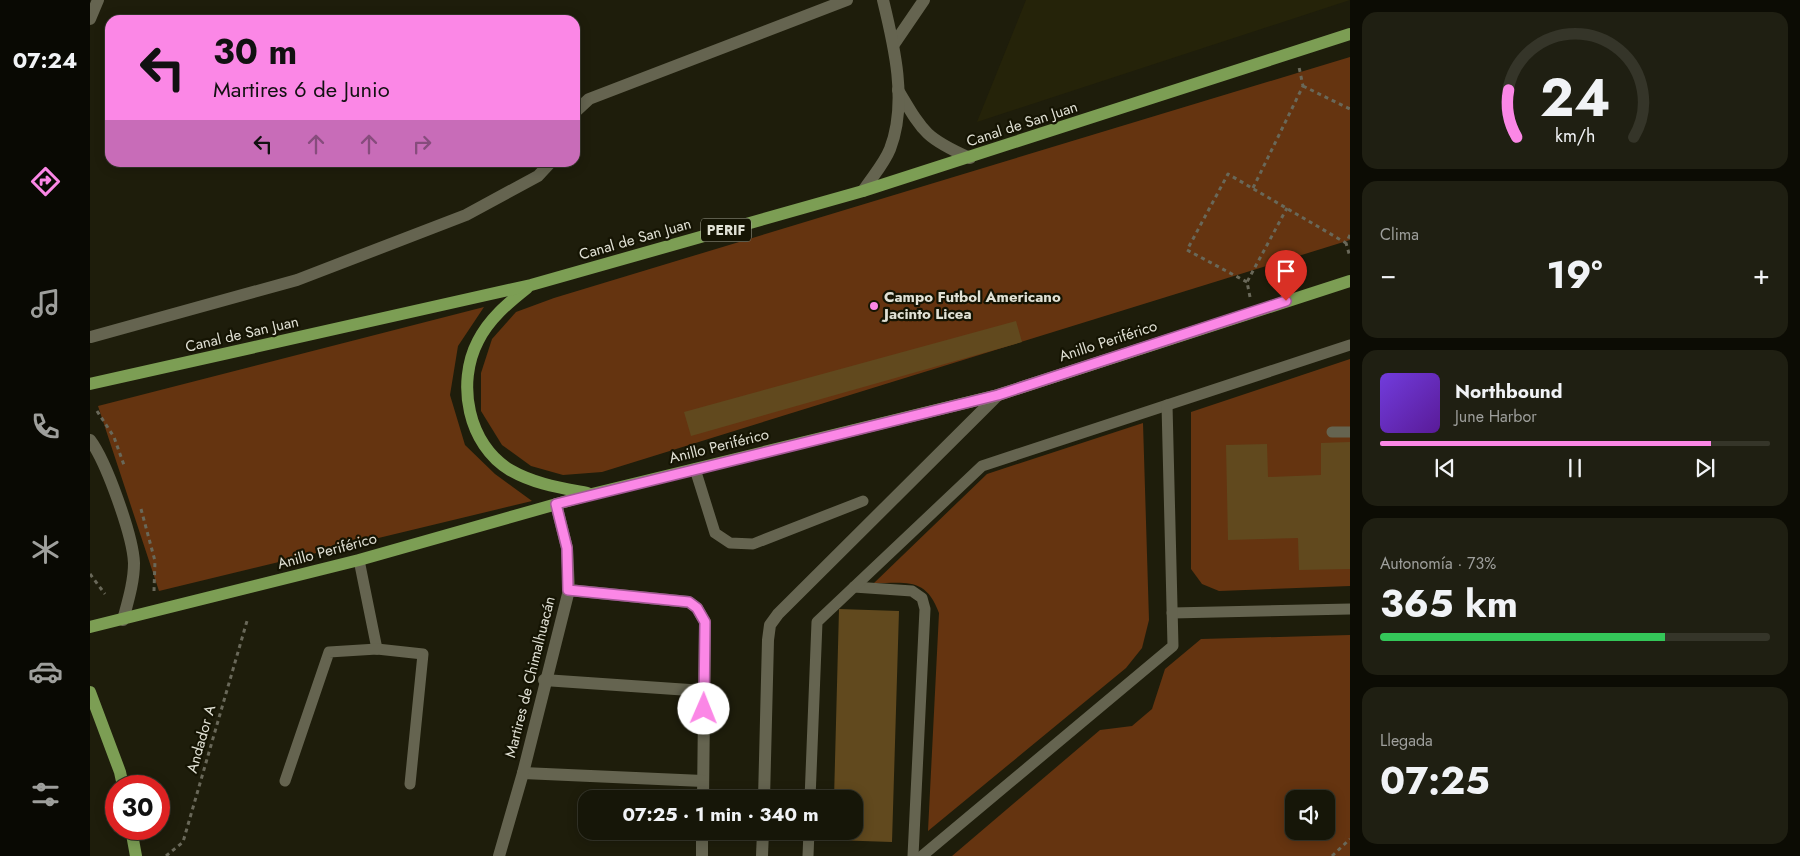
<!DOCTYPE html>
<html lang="es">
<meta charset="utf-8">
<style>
:root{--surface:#161608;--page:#1f1f12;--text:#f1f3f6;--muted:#9e9f9c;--line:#353529;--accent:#fb87e6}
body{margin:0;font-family:Jost,sans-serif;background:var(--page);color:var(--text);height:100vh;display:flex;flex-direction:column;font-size:19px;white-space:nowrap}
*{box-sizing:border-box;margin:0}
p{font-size:16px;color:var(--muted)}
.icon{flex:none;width:28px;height:28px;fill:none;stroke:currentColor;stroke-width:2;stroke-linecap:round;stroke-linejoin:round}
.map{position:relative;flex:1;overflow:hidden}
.side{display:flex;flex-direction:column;gap:12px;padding:12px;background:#0c0c04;width:450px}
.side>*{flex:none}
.hud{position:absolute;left:15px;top:15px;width:475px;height:152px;border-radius:15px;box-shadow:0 2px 12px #0003,0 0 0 1px var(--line);background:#fb87e6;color:#111;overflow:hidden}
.controls{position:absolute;left:1195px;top:790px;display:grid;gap:10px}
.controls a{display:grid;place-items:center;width:50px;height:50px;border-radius:10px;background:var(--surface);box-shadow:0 2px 12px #0003,0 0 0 1px var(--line);font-size:25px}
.speed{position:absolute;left:15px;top:775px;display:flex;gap:10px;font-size:25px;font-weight:700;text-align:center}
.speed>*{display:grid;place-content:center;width:65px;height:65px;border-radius:50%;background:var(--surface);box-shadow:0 2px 12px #0003,0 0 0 1px var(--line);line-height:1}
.speed .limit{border:8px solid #d22;background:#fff;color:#111}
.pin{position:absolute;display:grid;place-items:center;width:42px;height:42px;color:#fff;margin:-51px -21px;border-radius:50% 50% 50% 0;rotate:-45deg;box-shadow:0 0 5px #0007}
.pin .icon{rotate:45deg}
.me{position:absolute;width:55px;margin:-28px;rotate:1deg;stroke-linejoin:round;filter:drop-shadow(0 0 4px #0008)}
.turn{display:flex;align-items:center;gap:18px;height:105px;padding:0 25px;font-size:22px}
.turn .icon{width:65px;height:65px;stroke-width:2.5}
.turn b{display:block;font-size:35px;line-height:42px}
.lanes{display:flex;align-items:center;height:48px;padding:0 25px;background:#0003;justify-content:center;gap:25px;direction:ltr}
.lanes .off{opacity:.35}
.big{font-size:38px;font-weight:700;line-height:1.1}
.side .widget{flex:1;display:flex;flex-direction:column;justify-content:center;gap:8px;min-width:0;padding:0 18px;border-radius:15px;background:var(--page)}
.side .dial{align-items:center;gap:0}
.dial svg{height:130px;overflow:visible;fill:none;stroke:var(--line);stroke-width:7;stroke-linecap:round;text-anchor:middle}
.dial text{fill:var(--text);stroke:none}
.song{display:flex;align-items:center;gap:15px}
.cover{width:60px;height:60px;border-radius:8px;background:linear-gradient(135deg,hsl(260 70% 55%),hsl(270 70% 35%))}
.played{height:5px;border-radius:2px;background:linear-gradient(90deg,var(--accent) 85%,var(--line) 85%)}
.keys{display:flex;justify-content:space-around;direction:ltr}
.heat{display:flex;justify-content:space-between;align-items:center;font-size:28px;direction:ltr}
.charge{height:8px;border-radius:4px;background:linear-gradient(90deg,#34c759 73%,var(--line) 0)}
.trip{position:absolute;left:488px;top:790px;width:285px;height:50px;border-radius:15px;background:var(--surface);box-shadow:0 2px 12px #0003,0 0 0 1px var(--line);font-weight:700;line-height:50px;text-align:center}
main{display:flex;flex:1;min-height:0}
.tab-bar{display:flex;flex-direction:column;width:90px;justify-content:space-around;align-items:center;background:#090903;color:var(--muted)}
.tab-bar .icon{width:35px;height:35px}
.tab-bar .selected{color:var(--accent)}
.tab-bar b{font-size:22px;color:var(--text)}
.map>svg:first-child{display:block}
.built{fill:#252309}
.green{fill:#653410;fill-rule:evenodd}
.building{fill:#61491e}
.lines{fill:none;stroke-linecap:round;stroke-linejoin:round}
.path{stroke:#696859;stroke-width:3;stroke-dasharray:4 4;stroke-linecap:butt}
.service{stroke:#656450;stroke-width:11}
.minor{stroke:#656450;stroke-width:12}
.tertiary{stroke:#656450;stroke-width:12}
.primary{stroke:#7c9e54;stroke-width:12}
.route-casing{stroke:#a35896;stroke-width:12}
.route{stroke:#fb87e6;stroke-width:9}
.poi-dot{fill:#fb87e6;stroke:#151403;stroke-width:2}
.labels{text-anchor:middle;stroke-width:4.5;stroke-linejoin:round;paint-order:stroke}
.shield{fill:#151403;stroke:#a4a496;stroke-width:1}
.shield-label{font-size:14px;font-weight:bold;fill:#e1e1d5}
.street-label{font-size:15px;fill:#e1e1d5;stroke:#151403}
.poi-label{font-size:15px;font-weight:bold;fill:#e1e1d5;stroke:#151403;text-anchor:start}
</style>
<main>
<nav class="tab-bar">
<b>07:24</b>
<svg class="icon selected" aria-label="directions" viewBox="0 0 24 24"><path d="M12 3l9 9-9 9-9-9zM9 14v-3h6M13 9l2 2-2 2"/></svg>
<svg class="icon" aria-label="music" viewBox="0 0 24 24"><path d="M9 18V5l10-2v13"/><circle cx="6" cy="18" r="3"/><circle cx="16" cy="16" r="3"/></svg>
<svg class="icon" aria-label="phone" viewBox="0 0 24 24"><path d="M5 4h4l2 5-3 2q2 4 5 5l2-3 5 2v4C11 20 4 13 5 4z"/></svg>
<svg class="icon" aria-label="climate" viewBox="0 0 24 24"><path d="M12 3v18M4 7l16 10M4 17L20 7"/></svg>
<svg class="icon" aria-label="car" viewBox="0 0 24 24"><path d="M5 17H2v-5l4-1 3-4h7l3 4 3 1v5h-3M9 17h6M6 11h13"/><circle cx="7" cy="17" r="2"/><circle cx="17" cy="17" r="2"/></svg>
<svg class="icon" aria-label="filters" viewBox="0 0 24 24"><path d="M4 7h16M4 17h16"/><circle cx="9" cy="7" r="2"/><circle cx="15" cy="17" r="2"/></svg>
</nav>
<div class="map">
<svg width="1260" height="856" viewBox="0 0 1260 856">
<rect width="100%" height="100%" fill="#1e1d0b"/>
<polygon class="built" points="936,0 1260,0 887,122"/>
<g class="green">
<polygon points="1260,57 1260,240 512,472 473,475 441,466 412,445 391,411 391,373 402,339 426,312 464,298"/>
<polygon points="394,307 368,346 360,395 375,445 405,474 442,501 69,591 8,406"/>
<polygon points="1260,359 1260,586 1129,591 1112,584 1101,569 1101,412"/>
<path d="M1053 423 1059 620 1052 648 1036 668 838 831 849 613C836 577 817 583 784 583L897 474Z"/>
<path d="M1260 635V856H862L1010 730 1042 726 1062 709 1075 669 1111 639ZM1204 799H1236V831H1204Z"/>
</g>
<g class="building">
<polygon points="926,321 932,342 601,436 594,412"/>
<polygon points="1260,442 1260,569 1209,570 1208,538 1138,540 1136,445 1177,444 1178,477 1231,475 1231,443"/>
<polygon points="749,609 809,611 802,842 742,840 743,831 764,831 764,799 744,799"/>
</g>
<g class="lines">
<g class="path">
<polyline points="1213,86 1260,109"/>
<polyline points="1163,188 1213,86 1209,67"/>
<polyline points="1260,235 1256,243 1260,257"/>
<polyline points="1157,282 1097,250 1138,174 1256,243"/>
<polyline points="1160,297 1157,282 1197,208"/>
<polyline points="7,411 24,437 35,468"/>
<polyline points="51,509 65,561 64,591"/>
<polyline points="0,574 15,594"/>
<polyline points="76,856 93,842 157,621"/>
<polyline points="1242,856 1260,839"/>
</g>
<g class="service">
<polyline points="1242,432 1260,432"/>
<polyline points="605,469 625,533 640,543 663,544 773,501"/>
<polyline points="269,560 287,649"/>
<polyline points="764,587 822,591 832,598 835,609 823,856"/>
<polyline points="1082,613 1260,609"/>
<polyline points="195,781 239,652 287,649 333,654 320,784"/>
<polyline points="720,799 727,622 892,466 1260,345"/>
<polyline points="718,856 719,831"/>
<polyline points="832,856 1083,646 1077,405"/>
</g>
<g class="minor">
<polyline points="804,44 834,0"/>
<path d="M808 90C833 132 835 138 880 158"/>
<polyline points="485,112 499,99 757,0"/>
<path d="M773 191C782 177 794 164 800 149 818 103 804 45 793 0"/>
<polyline points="1,337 207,280 376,215 448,176 461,162"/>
<polyline points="479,590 599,602 607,608 615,622 613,799"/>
<polyline points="454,680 614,691"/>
<polyline points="433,773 613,781"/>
<polyline points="674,799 678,640 680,625 688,614 908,395"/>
<polyline points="409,856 433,773 479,590 477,548 466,504"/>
<polyline points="612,856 612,831"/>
<polyline points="672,856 673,831"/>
</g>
<g class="tertiary">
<polyline points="0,19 8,0"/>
<path d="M0 440C16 461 43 536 44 563 44 582 38 601 33 620"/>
</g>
<g class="primary">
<path d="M437 288C418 303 399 319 388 341 366 383 378 445 420 470 444 484 471 488 497 493"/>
<polyline points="0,384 441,285 773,191 1260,34"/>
<polyline points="0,627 269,560 502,494 908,395 1260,281"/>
<polyline points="0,692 30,772 33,786"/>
<polyline points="41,829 46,856"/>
</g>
</g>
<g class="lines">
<defs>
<polyline id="route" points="614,709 615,622 607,608 599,602 478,590 477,548 466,504 908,395 1196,301"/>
</defs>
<use href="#route" class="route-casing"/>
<use href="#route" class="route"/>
</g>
<circle class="poi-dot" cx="784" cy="306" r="5"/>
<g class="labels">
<rect class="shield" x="611" y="218.5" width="50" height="23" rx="4"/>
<g class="shield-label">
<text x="636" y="235">PERIF</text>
</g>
<g class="street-label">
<text transform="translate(932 124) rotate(-18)" y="5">Canal de San Juan</text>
<text transform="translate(545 239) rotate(-16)" y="5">Canal de San Juan</text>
<text transform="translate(152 334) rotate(-13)" y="5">Canal de San Juan</text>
<text transform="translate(1018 341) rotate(-18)" y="5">Anillo Periférico</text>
<text transform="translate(629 446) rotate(-14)" y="5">Anillo Periférico</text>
<text transform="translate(237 551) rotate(-15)" y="5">Anillo Periférico</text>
<text transform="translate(440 677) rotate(-76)" y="5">Martires de Chimalhuacán</text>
<text transform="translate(111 739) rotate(-74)" y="5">Andador A</text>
</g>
<g class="poi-label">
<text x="794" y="302">Campo Futbol Americano<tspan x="794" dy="17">Jacinto Licea</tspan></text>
</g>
</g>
</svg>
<div class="controls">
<a><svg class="icon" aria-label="sound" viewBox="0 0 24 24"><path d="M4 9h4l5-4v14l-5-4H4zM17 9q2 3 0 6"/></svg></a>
</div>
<div class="speed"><div class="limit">30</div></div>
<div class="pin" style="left:1196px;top:301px;background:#d93025"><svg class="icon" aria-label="arrive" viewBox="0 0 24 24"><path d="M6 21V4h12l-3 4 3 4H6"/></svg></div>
<svg class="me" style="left:614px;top:709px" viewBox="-20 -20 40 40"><circle r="19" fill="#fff"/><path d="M0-13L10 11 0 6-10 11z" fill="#fb87e6"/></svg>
<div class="trip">07:25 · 1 min · 340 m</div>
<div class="hud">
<div class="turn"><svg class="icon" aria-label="left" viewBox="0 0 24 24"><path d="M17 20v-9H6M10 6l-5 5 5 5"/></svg><div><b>30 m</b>Martires 6 de Junio</div></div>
<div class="lanes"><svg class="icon" aria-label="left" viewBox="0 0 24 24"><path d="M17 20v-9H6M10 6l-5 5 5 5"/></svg><svg class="icon off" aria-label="ahead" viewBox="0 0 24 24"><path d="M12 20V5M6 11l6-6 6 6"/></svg><svg class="icon off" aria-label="ahead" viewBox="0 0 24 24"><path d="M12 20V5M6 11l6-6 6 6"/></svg><svg class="icon off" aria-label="right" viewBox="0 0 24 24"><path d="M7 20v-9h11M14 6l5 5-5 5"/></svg></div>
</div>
</div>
<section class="side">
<div class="widget dial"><svg viewBox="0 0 100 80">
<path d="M14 69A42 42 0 1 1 86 69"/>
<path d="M14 69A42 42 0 0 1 9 40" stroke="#fb87e6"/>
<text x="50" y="56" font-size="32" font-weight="700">24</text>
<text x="50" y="72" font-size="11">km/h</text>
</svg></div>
<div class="widget"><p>Clima</p>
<div class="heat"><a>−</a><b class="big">19°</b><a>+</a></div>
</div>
<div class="widget">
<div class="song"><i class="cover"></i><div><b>Northbound</b><p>June Harbor</p></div></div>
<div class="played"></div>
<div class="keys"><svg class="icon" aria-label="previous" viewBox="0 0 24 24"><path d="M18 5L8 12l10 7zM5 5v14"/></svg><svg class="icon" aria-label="pause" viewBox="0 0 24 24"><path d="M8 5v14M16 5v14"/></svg><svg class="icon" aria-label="next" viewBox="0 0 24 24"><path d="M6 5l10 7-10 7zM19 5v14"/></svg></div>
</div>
<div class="widget"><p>Autonomía · 73%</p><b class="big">365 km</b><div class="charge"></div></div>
<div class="widget"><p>Llegada</p><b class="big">07:25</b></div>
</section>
</main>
